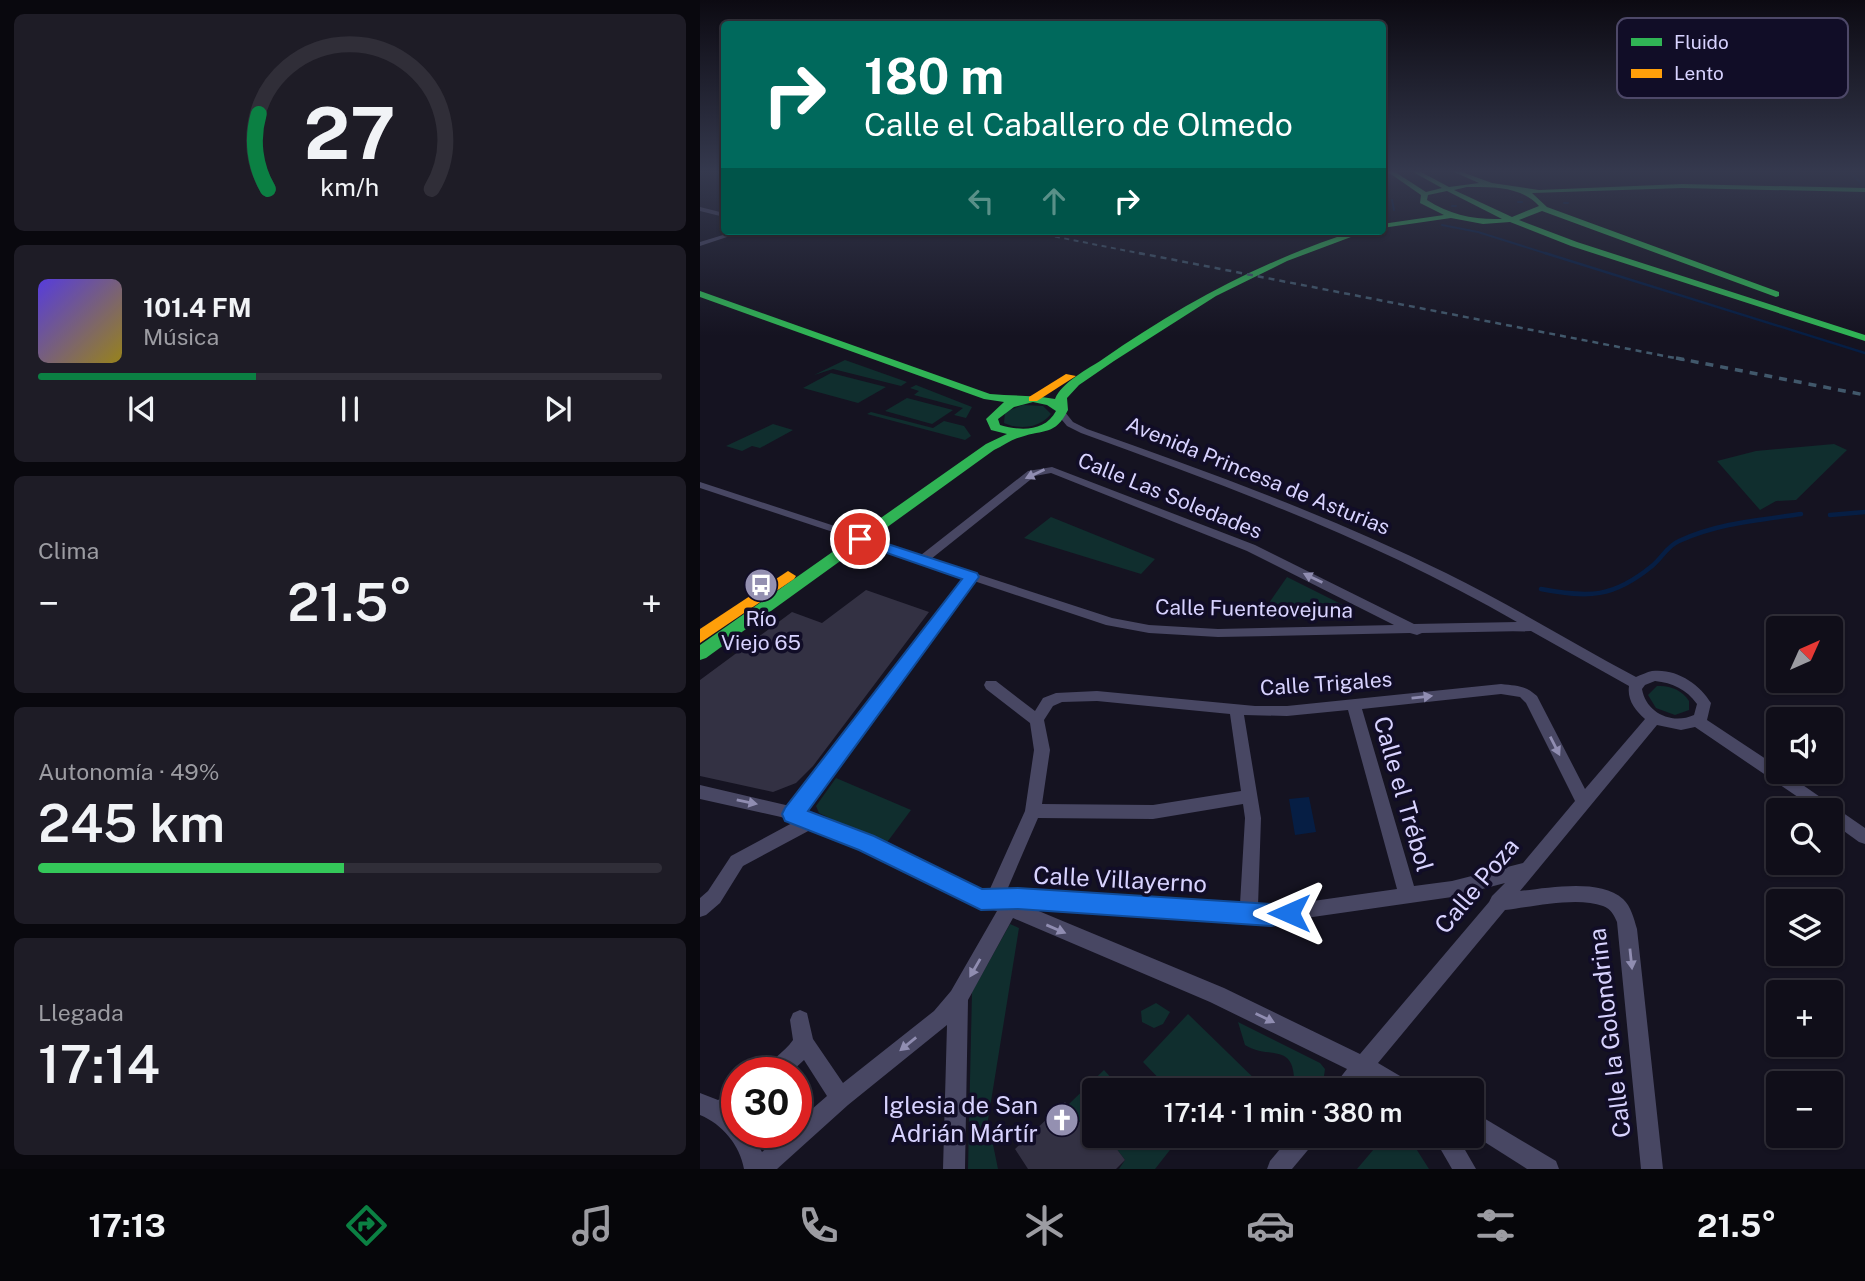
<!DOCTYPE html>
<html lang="es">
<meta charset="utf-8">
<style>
:root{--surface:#100e19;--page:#1e1c26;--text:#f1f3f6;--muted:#9c9ca2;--line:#302e38;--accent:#0b8043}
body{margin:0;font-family:"Public Sans",sans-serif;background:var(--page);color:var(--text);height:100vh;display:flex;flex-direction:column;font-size:26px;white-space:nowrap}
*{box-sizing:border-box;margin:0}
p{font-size:23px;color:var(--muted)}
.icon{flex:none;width:38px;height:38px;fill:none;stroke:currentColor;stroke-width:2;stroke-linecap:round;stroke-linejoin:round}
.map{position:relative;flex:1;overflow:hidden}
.panel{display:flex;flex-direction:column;gap:14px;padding:14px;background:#09080e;width:700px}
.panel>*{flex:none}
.guide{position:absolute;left:21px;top:21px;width:665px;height:214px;border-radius:7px;box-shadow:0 2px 5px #0004,0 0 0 2px var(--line);background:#00695c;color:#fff;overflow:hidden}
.needle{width:46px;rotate:45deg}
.tools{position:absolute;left:1066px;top:616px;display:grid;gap:14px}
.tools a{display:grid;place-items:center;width:77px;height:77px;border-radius:7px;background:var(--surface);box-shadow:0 2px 5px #0004,0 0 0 2px var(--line);font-size:35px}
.speed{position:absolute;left:21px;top:1057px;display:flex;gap:14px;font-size:35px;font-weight:700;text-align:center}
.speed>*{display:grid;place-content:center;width:91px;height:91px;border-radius:50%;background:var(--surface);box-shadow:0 2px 5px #0004,0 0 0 2px var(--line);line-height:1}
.speed .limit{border:10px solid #d22;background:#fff;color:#111}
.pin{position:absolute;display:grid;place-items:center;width:60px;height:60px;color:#fff;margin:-30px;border:4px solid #fff;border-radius:50%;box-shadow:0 2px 7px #0007}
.me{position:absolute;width:77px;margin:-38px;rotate:270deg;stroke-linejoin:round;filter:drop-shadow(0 0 5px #0008)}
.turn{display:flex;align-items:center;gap:24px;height:147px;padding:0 28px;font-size:32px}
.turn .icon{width:91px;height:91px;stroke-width:2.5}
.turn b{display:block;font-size:49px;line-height:60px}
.lanes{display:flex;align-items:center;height:66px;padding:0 28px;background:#0003;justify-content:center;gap:35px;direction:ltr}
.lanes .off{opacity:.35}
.big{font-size:52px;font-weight:600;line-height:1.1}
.panel .tile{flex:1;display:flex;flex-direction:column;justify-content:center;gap:10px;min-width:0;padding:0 24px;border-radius:10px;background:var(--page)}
.panel .dial{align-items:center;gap:0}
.dial svg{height:182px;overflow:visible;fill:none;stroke:var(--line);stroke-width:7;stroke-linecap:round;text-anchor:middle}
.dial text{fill:var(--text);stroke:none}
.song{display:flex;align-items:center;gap:21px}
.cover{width:84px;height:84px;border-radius:10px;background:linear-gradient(135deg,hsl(250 70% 55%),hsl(50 70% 35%))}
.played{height:7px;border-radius:4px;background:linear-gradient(90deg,var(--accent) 35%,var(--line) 35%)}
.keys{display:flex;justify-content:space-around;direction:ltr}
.heat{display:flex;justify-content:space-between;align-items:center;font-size:38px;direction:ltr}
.charge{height:10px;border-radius:5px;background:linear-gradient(90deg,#34c759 49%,var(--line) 0)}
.trip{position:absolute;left:382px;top:1078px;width:402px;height:70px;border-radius:7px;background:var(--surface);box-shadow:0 2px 5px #0004,0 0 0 2px var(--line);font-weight:600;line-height:70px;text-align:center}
.tab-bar{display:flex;height:112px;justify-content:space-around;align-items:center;background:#06060a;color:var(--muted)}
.tab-bar .icon{width:49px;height:49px}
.tab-bar .active{color:var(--accent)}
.tab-bar b{font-size:32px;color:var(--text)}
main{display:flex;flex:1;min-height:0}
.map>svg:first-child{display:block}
.green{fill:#102e2e}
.water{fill:#061e44}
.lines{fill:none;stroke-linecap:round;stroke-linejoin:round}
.stream-far2{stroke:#061e44;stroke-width:2}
.stream-far1{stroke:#061e44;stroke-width:2.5}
.stream{stroke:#061e44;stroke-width:4.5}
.building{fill:#333143}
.street{fill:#484763;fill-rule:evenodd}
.fast{fill:#30b455;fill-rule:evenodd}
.slow{fill:#ff9f0a;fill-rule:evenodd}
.rail-far2{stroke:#41586b;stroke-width:2;stroke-dasharray:5 4.5;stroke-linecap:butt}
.rail-far1{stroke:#41586b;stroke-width:2.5;stroke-dasharray:6 5;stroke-linecap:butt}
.rail{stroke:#41586b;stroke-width:3.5;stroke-dasharray:8 7;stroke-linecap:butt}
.oneway{fill:#908db1}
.route{fill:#1a73e8;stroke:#114b97;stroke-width:2}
.labels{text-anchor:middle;stroke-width:7;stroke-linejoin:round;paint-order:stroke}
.street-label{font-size:21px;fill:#d8d3ff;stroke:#110d27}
.poi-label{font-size:21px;fill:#d8d3ff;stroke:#110d27}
.near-street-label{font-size:24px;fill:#d8d3ff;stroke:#110d27}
.near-poi-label{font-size:24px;fill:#d8d3ff;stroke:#110d27;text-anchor:end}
.key{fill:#110d27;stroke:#4d4868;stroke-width:2}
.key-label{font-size:19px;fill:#d8d3ff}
</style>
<main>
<section class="panel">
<div class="tile dial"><svg viewBox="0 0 100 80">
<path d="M14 69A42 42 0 1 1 86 69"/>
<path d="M14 69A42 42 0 0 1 10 36" stroke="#0b8043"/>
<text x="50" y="56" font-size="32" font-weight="700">27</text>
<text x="50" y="72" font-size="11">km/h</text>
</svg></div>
<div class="tile">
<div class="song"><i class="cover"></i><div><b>101.4 FM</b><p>Música</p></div></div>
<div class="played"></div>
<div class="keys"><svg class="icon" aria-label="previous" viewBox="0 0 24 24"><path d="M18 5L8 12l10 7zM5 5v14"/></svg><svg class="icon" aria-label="pause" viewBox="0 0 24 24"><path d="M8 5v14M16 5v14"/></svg><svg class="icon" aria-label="next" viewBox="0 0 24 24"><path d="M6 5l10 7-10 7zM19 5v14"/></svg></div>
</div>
<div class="tile"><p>Clima</p>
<div class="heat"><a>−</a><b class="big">21.5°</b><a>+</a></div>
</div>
<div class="tile"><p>Autonomía · 49%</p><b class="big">245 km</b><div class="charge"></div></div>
<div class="tile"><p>Llegada</p><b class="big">17:14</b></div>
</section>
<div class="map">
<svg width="1165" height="1169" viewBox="0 0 1165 1169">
<rect width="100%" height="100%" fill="#151321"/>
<g class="green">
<polygon points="145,360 207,382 201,386 133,369 114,375"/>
<polygon points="131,373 186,387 158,403 103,388"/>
<polygon points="216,385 272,407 266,418 254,415 263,408 214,395 219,391 210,388"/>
<polygon points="207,398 253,410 232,424 185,411"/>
<path d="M323 405 343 406 351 414C340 428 319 430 304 423L305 412Z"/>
<polygon points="171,412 233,428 244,421 264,426 271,436 265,440 167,414"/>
<polygon points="73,424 93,430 60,448 52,446 42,451 26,446"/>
<polygon points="1134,444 1147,450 1096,500 1076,501 1060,510 1017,461 1056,451"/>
<polygon points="351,517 455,559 441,574 324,538"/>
<polygon points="587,577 649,608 644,618 558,619"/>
<path d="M957 686C970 685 982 690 989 701V710L975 715 956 708 948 695Z"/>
<polygon points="136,778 211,810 185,845 119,813 116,806"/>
<polygon points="310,924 319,928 288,1120 298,1169 268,1169 272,992"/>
<polygon points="456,1003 470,1012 463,1024 454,1028 442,1022 441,1011"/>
<polygon points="488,1014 566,1090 470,1090 443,1062"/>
<path d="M538 1022 620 1063 625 1069 624 1076 612 1090H594C597 1039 570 1061 545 1045Z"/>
<polygon points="404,1070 422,1090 394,1090 394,1136 398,1136 393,1140 368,1105"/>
<polygon points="407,1136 463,1136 473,1146 455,1169 419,1169 425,1160"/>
<polygon points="685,1136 708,1136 729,1169 657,1169"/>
</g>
<polygon class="water" points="609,797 616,832 595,835 589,799"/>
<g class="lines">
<g class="stream-far2">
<polyline points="1150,172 1160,182"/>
<polyline points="692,200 694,210"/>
<polyline points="818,202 822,202"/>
<polyline points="864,203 868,203"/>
<polyline points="752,206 756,206"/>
<polyline points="742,225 778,232 851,255"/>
</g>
<polyline class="stream-far1" points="845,253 1165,353"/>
<g class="stream">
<polyline points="1130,515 1165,512"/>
<path d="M841 589C889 598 913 598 952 566 962 558 967 546 979 541 1018 523 1060 520 1101 514"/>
</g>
</g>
<g class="building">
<polygon points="166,590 229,612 113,766 96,783 73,792 0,776 0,680 92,612 122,623"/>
<polygon points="365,1102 390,1136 407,1136 425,1160 416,1169 328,1169 315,1149"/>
</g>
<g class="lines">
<g class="street">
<polygon points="0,207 24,213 24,217 0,211"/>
<polygon points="36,231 45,231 0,246 0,242"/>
<path d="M362 411 365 412 373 422 387 429C509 472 630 516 746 573 811 605 872 643 936 677 941 675 947 672 952 671 976 668 1000 684 1011 703L1007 720 1078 767V772H1084L1165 828V844L1159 842 1130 821V810H1117L995 727 981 730 957 725 820 891C848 888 900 878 923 899 931 906 934 919 937 929L963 1169H941L917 922C914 915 911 909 903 906 877 896 832 907 805 910L678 1063 712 1083 715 1090H685L666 1079 656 1090H633L636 1083 647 1069 510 1002 313 918 268 1000 265 1169H243L247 1025 148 1105 77 1169H44C40 1145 22 1124 0 1115V1093L18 1100 37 1089V1132H51L62 1152 85 1132H96V1123L127 1096 104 1060 90 1073H63C68 1061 84 1053 93 1040L90 1020 93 1013 100 1010 107 1013 113 1039 143 1083 234 1011 251 991 297 911 275 905 161 848 112 829 43 866 20 903 6 915 0 917V898L8 891 31 856 94 822 81 817 0 799V785L90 806 264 578 156 541 154 539 156 537H164L221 555 328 471 352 467 555 545 714 624 817 622C679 542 530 487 381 433L367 426 357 414ZM351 473 547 551 694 625 518 629 449 625 412 618 231 559 335 476ZM274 581 406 625 449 633 518 637 710 633 717 635 722 633 831 631 929 686C927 700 935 710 945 719L885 789 837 696C825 685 817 686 801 684L587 706H555L397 691 356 693 343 698 335 711 296 681H286L284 685 286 689 330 723 334 750 325 811 289 891H282L173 838 104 811ZM955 681C973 683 986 689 997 704L994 715C972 725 946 713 942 689L945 685ZM801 694 820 697 826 703 875 801 823 863 752 881 714 886 662 709ZM397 701 530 714 541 791 453 805 342 804 350 750 344 720 353 706 362 702ZM648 710 697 889 571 907 558 906 561 818 544 715 587 716ZM543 804 545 818 540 904 307 890 338 818 453 819ZM805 883 792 896 789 902 660 1054 524 988 329 907 571 923 752 897Z"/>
<polygon points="0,482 153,532 155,534 153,536 145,536 0,488"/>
<polygon points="772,1111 856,1161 859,1169 827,1169 772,1134"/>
<polygon points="591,1136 616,1136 613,1144 592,1169 567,1169 570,1161"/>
<polygon points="733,1136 757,1136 776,1169 752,1169"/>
</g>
<g class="fast">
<path d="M688 172H695L726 192 742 188 713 172H721L749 187 779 183 754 172H762L792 183 839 190 982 184 1165 188V192L982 188 832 193 847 207 1079 292V296L1076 297 842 211 819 220 877 242 1165 335V341L871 246 810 222 783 224 751 218 682 228V224L744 215 720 203 721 195ZM767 187C792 187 821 186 839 206L812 217 754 190ZM747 191 802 219C775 220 750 215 727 200L728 195Z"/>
<path d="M655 231H667L587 261 516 296 414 361 379 385 367 398 368 410C355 436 344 429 321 437 312 439 303 446 294 450L6 658 0 660V645L286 444 307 434 291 430 286 419 304 402 284 399 0 297V291L290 394C312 396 333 395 355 399 362 382 388 369 403 359 482 304 564 260 655 231ZM333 402 347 405 356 411C345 432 320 431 300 425L298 419 314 407Z"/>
</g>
<g class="slow">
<polygon points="366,374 376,376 337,401 329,401 329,397"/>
<polygon points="88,571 96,576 94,579 0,643 0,629"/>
</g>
<g class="rail-far2">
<polyline points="18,172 24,173"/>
<polyline points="327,231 448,255"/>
</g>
<polyline class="rail-far1" points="439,253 985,360"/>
<polyline class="rail" points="976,358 1165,395"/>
</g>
<defs><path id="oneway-solid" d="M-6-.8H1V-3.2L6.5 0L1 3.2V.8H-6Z" transform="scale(1.75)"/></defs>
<g class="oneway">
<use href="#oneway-solid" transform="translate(335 474) rotate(155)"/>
<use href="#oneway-solid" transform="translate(613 578) rotate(-154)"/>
<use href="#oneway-solid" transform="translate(722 697) rotate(-6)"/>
<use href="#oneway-solid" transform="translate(855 746) rotate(63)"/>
<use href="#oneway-solid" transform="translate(47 802) rotate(12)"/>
<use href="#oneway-solid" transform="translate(356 929) rotate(23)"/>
<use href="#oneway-solid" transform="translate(931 959) rotate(84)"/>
<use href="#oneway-solid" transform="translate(275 968) rotate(120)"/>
<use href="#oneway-solid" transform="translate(565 1018) rotate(26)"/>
<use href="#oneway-solid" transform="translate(208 1044) rotate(141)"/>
</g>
<linearGradient id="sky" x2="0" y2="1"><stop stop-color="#0c0a12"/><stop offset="0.51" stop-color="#35394e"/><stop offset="1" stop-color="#35394e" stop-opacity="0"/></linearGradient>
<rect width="1165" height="336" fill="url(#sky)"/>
<polygon class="route" points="160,535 277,573 279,577 108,811 174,836 282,889 318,888 571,904 589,902 597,905 600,913 597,921 571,926 318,909 281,910 159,850 85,821 82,814 85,808 262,579 155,542 153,539"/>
<defs>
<symbol id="bus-disc" viewBox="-11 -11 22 22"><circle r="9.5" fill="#9490b1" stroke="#110d27"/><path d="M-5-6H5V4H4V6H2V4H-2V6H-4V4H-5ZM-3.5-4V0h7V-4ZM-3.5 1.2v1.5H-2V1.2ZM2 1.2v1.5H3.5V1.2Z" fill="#fff"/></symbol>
<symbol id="church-disc" viewBox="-11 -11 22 22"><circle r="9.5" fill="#9490b1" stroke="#110d27"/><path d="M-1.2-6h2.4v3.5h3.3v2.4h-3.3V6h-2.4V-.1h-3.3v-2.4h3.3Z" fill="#fff"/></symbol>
</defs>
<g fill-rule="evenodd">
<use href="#bus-disc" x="42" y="566" width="38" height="38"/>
<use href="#church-disc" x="343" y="1101" width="38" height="38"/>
</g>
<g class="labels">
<g class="street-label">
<text transform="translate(558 476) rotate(22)" y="7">Avenida Princesa de Asturias</text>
<text transform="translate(470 496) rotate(22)" y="7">Calle Las Soledades</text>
<text transform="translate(554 609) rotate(1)" y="7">Calle Fuenteovejuna</text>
<text transform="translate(626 684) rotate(-4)" y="7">Calle Trigales</text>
</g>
<g class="poi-label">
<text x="61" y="626">Río<tspan x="61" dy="24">Viejo 65</tspan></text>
</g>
<g class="near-street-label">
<text transform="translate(703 794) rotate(74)" y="8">Calle el Trébol</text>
<text transform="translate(420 880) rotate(3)" y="8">Calle Villayerno</text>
<text transform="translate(777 886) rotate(-50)" y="8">Calle Poza</text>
<text transform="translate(910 1033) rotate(-97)" y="8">Calle la Golondrina</text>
</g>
<g class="near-poi-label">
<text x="338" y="1114">Iglesia de San<tspan x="338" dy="28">Adrián Mártír</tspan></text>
</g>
</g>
<rect x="917" y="18" width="231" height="80" rx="10" class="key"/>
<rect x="931" y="38" width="31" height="8" fill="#30b455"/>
<rect x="931" y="69" width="31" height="9" fill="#ff9f0a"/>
<g class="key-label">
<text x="974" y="49">Fluido</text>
<text x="974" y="80">Lento</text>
</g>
</svg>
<div class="tools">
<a><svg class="needle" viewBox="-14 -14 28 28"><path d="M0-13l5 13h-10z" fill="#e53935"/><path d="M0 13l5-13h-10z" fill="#9c9ca2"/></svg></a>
<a><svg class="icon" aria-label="sound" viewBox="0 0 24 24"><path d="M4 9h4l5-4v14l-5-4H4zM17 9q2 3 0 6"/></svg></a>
<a><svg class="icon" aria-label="search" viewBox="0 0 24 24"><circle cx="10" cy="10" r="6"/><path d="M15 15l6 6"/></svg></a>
<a><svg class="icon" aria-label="layers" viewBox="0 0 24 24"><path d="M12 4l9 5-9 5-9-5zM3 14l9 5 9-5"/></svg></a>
<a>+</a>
<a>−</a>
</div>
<div class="speed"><div class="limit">30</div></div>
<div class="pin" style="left:160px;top:539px;background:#d93025"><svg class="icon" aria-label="arrive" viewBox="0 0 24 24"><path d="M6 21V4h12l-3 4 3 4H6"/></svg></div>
<svg class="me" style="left:589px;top:913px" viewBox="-20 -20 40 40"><path d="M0-17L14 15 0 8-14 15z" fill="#1a73e8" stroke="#fff" stroke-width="4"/></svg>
<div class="trip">17:14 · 1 min · 380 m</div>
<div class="guide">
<div class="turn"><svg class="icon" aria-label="right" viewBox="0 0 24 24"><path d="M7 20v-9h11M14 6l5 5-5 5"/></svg><div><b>180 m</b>Calle el Caballero de Olmedo</div></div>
<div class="lanes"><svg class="icon off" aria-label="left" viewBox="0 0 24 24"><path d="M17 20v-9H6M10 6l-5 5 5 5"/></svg><svg class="icon off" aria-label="ahead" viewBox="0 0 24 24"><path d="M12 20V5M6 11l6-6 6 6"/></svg><svg class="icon" aria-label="right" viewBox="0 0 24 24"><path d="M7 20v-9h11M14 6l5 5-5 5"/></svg></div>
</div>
</div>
</main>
<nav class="tab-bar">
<b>17:13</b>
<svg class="icon active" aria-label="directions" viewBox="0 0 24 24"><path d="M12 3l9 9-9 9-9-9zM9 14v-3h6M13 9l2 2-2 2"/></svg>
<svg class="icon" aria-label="music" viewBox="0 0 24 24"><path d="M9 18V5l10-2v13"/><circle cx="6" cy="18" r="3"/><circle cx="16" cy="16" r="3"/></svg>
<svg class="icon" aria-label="phone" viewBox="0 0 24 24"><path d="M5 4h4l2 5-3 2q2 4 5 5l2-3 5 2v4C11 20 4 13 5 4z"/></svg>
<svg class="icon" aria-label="climate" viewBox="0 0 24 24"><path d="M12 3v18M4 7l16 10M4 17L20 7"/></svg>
<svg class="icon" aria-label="car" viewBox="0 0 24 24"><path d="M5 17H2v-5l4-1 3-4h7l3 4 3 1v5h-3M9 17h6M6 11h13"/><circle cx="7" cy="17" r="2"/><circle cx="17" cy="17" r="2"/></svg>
<svg class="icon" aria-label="filters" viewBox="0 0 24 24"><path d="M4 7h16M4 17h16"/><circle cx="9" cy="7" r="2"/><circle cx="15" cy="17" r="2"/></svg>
<b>21.5°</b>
</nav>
